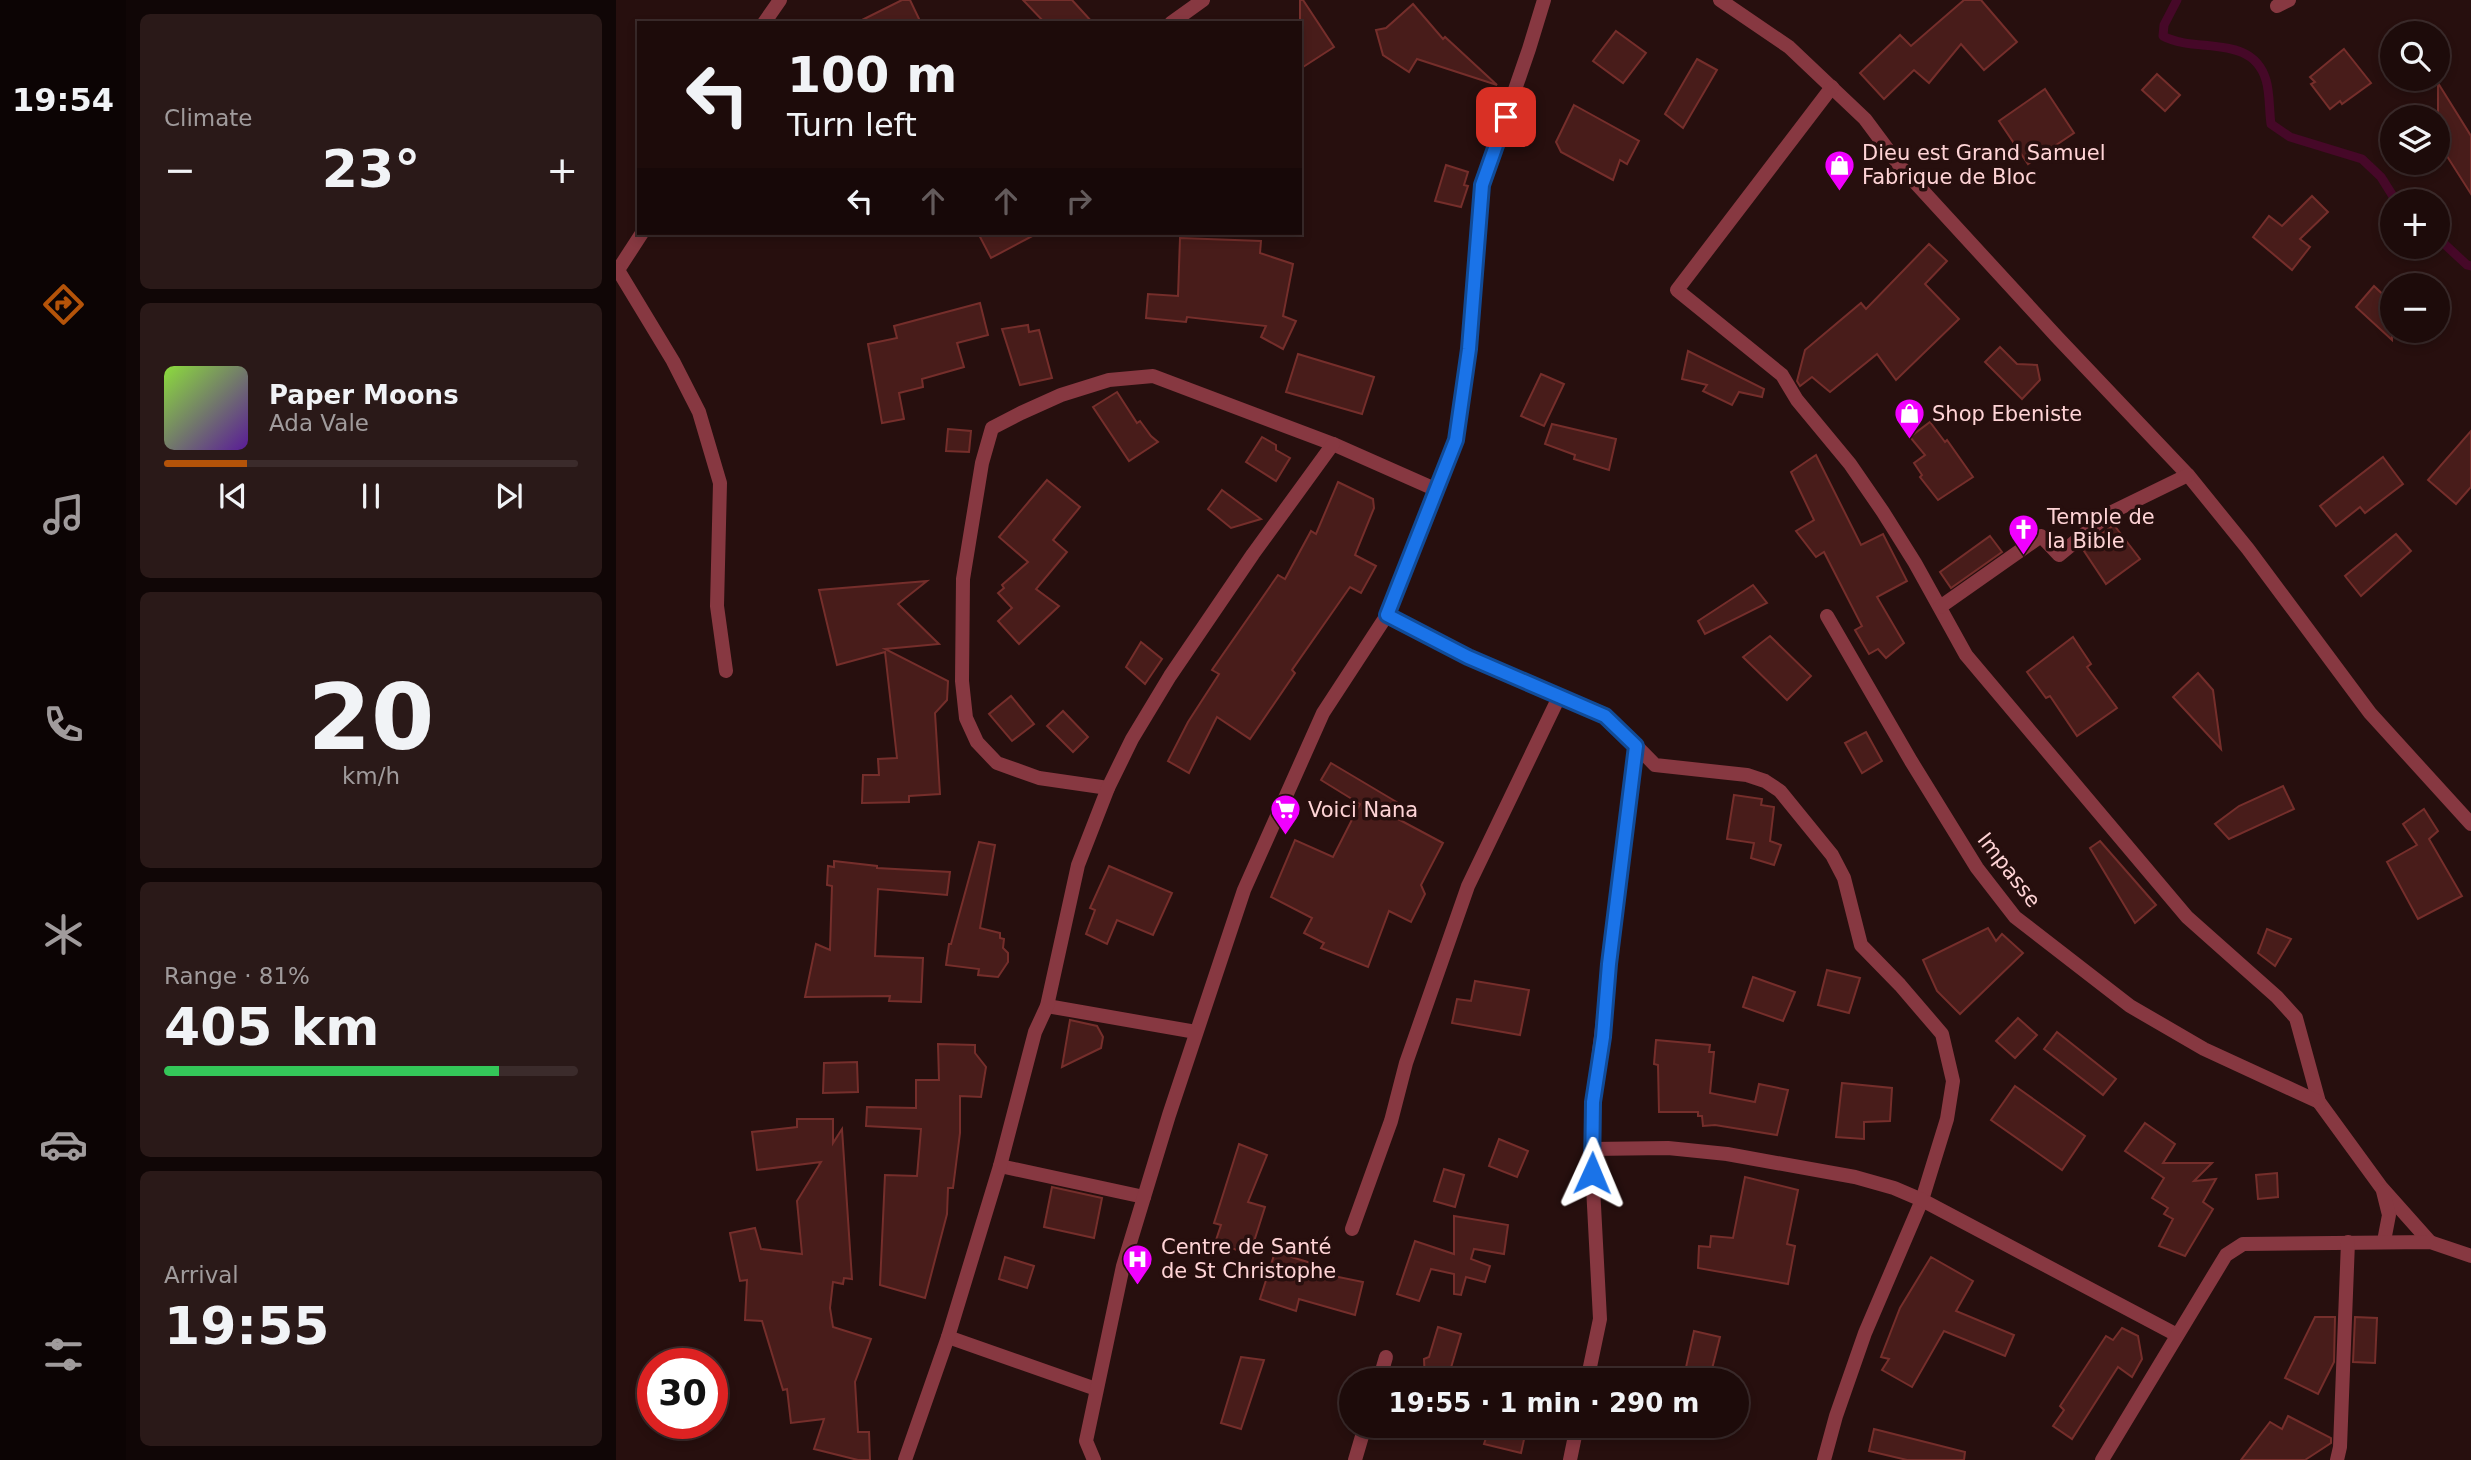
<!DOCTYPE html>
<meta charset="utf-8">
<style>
:root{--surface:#1d0b0a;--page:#2a1918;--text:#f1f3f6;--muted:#a09b9c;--line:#3b2b2b;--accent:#b45309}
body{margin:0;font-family:"DejaVu Sans",sans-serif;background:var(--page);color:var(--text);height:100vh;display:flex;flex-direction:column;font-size:26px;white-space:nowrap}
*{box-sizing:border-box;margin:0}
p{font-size:23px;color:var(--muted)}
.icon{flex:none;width:38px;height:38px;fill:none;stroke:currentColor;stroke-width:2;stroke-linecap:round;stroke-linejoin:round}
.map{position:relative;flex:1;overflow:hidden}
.drawer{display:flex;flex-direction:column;gap:14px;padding:14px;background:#100606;width:490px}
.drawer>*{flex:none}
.hud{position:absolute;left:21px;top:21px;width:665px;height:214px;border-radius:0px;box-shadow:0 4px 10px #0003,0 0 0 2px var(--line);background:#1d0b0a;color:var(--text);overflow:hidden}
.tools{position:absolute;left:1764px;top:21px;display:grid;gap:14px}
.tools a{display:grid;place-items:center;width:70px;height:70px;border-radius:50%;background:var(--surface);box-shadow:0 4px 10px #0003,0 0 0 2px var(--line);font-size:35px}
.speed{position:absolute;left:21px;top:1348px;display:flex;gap:14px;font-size:35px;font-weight:700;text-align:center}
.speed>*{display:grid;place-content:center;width:91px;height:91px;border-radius:50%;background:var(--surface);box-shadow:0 4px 10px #0003,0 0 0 2px var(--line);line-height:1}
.speed .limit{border:10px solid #d22;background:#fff;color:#111}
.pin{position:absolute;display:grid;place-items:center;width:60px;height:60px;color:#fff;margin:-30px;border-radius:14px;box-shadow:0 4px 10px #0006}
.me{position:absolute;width:77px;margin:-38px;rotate:1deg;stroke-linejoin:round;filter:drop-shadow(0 0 5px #0008)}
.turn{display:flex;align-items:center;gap:24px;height:147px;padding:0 35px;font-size:32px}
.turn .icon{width:91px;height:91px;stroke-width:2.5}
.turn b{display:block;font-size:49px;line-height:60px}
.lanes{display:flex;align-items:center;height:66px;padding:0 35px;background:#0003;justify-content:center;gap:35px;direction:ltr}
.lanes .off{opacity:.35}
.big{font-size:52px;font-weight:700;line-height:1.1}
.drawer .widget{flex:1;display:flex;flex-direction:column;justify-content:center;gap:10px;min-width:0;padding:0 24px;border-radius:10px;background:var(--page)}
.drawer .dial{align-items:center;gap:0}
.dial b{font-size:91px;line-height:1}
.song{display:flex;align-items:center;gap:21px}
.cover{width:84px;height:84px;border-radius:10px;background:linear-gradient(135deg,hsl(90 70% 55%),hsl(270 70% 35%))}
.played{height:7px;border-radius:4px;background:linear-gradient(90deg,var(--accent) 20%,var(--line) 20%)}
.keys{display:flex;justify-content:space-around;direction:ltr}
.heat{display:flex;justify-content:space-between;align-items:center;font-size:38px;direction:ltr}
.charge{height:10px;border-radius:5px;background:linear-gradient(90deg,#34c759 81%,var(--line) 0)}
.trip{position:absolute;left:723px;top:1368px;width:410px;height:70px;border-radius:35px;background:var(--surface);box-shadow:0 4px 10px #0003,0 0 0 2px var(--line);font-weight:700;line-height:70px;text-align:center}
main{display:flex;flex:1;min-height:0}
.tab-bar{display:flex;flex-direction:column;width:126px;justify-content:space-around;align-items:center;background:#0c0404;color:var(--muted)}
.tab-bar .icon{width:49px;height:49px}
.tab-bar .active{color:var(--accent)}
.tab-bar b{font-size:32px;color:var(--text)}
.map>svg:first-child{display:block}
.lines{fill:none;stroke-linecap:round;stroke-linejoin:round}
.stream{stroke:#460828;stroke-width:9}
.building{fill:#481c1a;stroke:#752e2b;stroke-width:2}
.minor{stroke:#873841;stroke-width:14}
.route-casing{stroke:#114b97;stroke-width:18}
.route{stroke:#1a73e8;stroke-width:12}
.labels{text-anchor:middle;stroke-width:7;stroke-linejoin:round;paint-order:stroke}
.poi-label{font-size:21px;fill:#ffd4d6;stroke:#270f0e;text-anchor:start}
.street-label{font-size:21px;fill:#ffd4d6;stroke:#270f0e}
</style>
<main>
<nav class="tab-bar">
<b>19:54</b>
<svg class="icon active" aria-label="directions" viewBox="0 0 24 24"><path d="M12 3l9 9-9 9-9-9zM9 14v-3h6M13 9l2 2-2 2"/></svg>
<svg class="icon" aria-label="music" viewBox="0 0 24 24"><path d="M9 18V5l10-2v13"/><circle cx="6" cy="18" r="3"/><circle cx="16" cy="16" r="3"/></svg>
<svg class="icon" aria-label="phone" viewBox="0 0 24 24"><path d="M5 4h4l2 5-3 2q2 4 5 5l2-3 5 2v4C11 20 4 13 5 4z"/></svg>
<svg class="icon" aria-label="climate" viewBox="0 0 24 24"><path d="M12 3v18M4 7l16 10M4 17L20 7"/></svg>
<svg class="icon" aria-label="car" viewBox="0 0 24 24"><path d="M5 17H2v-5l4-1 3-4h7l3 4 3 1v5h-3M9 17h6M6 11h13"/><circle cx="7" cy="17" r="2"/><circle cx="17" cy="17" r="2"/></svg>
<svg class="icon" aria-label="filters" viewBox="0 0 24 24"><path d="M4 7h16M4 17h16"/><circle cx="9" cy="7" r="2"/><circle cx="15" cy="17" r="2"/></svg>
</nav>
<section class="drawer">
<div class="widget"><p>Climate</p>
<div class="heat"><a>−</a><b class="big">23°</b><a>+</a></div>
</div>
<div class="widget">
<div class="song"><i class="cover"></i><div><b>Paper Moons</b><p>Ada Vale</p></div></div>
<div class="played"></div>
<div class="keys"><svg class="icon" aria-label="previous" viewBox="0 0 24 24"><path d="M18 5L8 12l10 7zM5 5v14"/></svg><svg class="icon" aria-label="pause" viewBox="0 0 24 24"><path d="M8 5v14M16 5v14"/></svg><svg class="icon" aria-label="next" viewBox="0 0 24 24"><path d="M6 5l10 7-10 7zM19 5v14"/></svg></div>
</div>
<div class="widget dial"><b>20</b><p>km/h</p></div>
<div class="widget"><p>Range · 81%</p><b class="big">405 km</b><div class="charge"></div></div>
<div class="widget"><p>Arrival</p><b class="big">19:55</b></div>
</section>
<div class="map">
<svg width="1855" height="1460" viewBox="0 0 1855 1460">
<rect width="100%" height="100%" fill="#270f0e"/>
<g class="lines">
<g class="stream">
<path d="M1561 0 1548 25 1547 36C1580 54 1636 33 1650 80 1654 93 1653 110 1655 124L1674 137 1746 159 1765 177 1780 201"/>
<polyline points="1822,238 1851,265 1855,266"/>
</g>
</g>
<g class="building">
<polygon points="286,0 294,0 305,23 240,23"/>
<polygon points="407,0 456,0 477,23 429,23"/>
<polygon points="684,0 687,0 718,47 684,69"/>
<polygon points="1348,0 1365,0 1401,42 1368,70 1345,44 1313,83 1298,70 1268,99 1244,73 1284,35 1295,46"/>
<polygon points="797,4 827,39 829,37 881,85 801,59 793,72 767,55 760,30 770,28"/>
<polygon points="1000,31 1030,53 1007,83 977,61"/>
<polygon points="1728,49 1755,83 1726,104 1724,101 1714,109 1695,84 1699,82 1694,77"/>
<polygon points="1081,59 1101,70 1067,128 1049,114"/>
<polygon points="1541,74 1564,95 1549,111 1526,90"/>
<polygon points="1822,83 1855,136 1855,194 1822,142"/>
<polygon points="1429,89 1458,133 1412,164 1383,121"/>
<polygon points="958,105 1023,141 1011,164 1004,160 997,180 945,152 940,142"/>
<polygon points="830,165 852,172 848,185 852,186 845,207 819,201"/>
<polygon points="1696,196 1712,212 1684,239 1694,247 1676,270 1637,237 1653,216 1666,226"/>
<polygon points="362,233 422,233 375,258"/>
<polygon points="564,238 645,241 644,253 677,264 667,316 680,321 667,349 645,337 650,326 571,317 570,322 530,318 532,294 562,296"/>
<polygon points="1313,244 1331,261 1309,284 1343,319 1280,380 1261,354 1214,392 1196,377 1184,386 1181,381 1189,350 1245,303 1250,309"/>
<polygon points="1758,286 1776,303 1776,340 1740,307"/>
<polygon points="364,303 372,335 341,343 348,367 306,379 307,387 283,393 288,419 266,423 252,344 281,338 278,326"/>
<polygon points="412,325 413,332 423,330 436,378 404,385 386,329"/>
<polygon points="1384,347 1401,364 1421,365 1424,380 1406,399 1369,362"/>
<polygon points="1072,351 1148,389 1146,397 1123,392 1116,405 1087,391 1091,385 1066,379"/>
<polygon points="682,354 758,377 746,414 670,392"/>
<polygon points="925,374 948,384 928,426 905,416"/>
<polygon points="501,392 521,423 524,421 535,436 542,442 513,461 477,407"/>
<polygon points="1314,422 1329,442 1331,440 1357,477 1322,500 1304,477 1306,475 1298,463 1309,455 1294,437"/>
<polygon points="936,424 1000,439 993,470 958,459 959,455 929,444"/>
<polygon points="332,429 355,431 353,452 330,451"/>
<polygon points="1855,431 1855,487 1840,504 1812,480"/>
<polygon points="646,437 660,445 660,450 674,458 660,481 630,462"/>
<polygon points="1200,455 1245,545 1267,534 1291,581 1261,597 1288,643 1270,658 1262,649 1253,654 1239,630 1246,626 1208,552 1200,557 1180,531 1198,520 1175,472"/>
<polygon points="1767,457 1787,484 1749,513 1744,507 1720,526 1704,506"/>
<polygon points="431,480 464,507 437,540 451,552 420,589 443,606 403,644 382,621 396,608 382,593 388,588 386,585 412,562 383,537"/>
<polygon points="722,482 757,499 758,508 739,555 760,566 745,593 734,587 676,670 679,673 634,739 601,717 573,773 552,761 572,722 603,674 596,670 662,575 669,579 695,531 700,534"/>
<polygon points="606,490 645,519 615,528 592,509"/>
<polygon points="1498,525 1524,559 1490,584 1466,548"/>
<polygon points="1780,534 1795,551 1745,596 1729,576"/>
<polygon points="1374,536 1386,552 1335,588 1324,572"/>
<polygon points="311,581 282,604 323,644 269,649 332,681 331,700 319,713 324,794 293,796 293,802 246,803 247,775 263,775 262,759 281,758 269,652 221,665 203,590"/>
<polygon points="1137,585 1151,603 1089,634 1082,621"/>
<polygon points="1154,636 1195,676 1171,700 1127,657"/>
<polygon points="1457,637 1475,664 1471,667 1501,708 1461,736 1434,696 1430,698 1411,672"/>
<polygon points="525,642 546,659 529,684 510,667"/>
<polygon points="1582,673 1597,690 1605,749 1557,697"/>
<polygon points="395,696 418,724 396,741 373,714"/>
<polygon points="447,711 472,737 457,752 431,726"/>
<polygon points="1250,732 1266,761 1246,773 1229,743"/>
<polygon points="715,763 789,807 782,819 827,843 805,885 809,894 795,922 773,911 752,967 705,948 708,943 688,933 696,918 655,897 679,840 717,857 744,804 705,780"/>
<polygon points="1667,786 1678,809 1613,839 1599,824 1623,806"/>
<polygon points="1118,795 1146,799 1145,805 1158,807 1154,841 1165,845 1158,865 1135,858 1138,843 1111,839"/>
<polygon points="1808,809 1822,831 1813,839 1846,896 1802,919 1771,862 1801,845 1787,824"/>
<polygon points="1484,841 1540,905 1519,923 1474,848"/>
<polygon points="363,842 379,845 364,928 384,933 384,938 388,939 387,948 392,953 392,962 382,977 362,975 363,969 330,965 333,944 335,944"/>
<polygon points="218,861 261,866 261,868 334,872 331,895 262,889 259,956 307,958 305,1002 273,1001 274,996 189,997 200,944 214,950 216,886 211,885 212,866 218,867"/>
<polygon points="493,866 556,893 537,935 501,920 491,944 470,934 479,910 474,908"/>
<polygon points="1372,928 1380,941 1386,934 1407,953 1344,1014 1321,991 1307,960"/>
<polygon points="1651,929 1675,939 1659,966 1642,953"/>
<polygon points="1211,970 1244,978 1233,1013 1202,1005"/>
<polygon points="1137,977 1179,992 1167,1021 1127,1007"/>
<polygon points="859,981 913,990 904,1035 836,1023 841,999 855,1001"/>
<polygon points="1402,1018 1421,1035 1399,1058 1380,1041"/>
<polygon points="454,1020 481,1026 487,1037 485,1048 446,1067"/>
<polygon points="1441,1032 1500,1079 1487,1095 1428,1049"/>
<polygon points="1040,1040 1094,1045 1093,1052 1098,1052 1094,1093 1139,1102 1143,1084 1172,1090 1161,1135 1099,1125 1087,1126 1086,1116 1082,1116 1082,1112 1043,1112 1042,1065 1038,1064"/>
<polygon points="322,1044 359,1045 359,1053 370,1067 365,1097 344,1096 344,1133 337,1188 332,1188 331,1214 309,1298 264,1285 269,1175 301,1176 305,1129 250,1126 251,1107 300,1108 300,1080 323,1080"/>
<polygon points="241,1062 242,1092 207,1093 208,1063"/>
<polygon points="1226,1083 1276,1088 1274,1121 1248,1122 1248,1139 1220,1137"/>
<polygon points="1399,1086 1469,1136 1446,1170 1375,1120"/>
<polygon points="181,1119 217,1119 217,1143 226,1129 236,1279 228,1278 227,1284 217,1282 214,1308 217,1327 255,1339 239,1382 242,1432 253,1432 254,1460 242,1460 198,1449 208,1419 175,1423 171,1389 167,1390 146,1321 129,1320 131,1280 124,1281 114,1233 139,1228 145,1249 186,1254 181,1201 205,1162 141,1170 136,1132 181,1127"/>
<polygon points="1529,1123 1559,1144 1547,1163 1596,1163 1578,1181 1600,1179 1587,1202 1597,1209 1569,1256 1543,1246 1557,1219 1548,1214 1552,1208 1536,1198 1548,1178 1509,1151"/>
<polygon points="883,1139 912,1151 901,1177 873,1166"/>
<polygon points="623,1144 651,1155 632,1202 649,1207 634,1254 599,1243 605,1225 598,1223"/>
<polygon points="828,1169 848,1175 839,1207 818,1201"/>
<polygon points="1661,1173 1662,1197 1642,1199 1640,1175"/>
<polygon points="1129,1177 1182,1190 1171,1244 1179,1246 1172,1284 1082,1268 1083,1246 1094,1247 1095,1236 1117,1238"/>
<polygon points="436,1187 486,1198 478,1238 428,1227"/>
<polygon points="838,1216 892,1225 888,1254 858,1249 855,1259 874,1266 869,1282 850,1277 845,1295 838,1294 838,1274 815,1269 803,1301 781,1294 799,1241 838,1254"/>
<polygon points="659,1252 695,1263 693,1271 747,1282 739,1315 683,1299 680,1311 644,1299"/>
<polygon points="389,1257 418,1266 411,1288 383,1279"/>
<polygon points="1315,1257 1357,1281 1340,1311 1398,1335 1389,1356 1328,1331 1296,1387 1266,1370 1273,1359 1265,1357 1284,1308"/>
<polygon points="1699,1317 1719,1317 1718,1362 1702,1394 1669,1378"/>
<polygon points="1739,1317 1761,1318 1759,1363 1737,1362"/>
<polygon points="822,1327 845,1334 831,1381 809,1381 808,1359 813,1357"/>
<polygon points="1506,1328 1522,1336 1526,1359 1516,1377 1502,1367 1456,1439 1437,1426 1448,1410 1444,1406 1490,1336 1497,1340"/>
<polygon points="1078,1331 1104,1337 1093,1381 1067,1381"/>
<polygon points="625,1357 648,1360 625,1429 605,1423"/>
<polygon points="1672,1416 1715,1438 1715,1443 1689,1460 1625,1460 1654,1422 1666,1429"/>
<polygon points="874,1426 911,1426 905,1453 868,1444"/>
<polygon points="1258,1429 1349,1452 1348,1460 1291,1460 1253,1451"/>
</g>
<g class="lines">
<g class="minor">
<polyline points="1104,0 1173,47 1249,119 1284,166 1441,337 1572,475 1632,549 1754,713 1855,824"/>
<polyline points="1661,6 1673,0"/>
<polyline points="148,23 164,0"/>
<polyline points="555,23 587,0"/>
<polyline points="1216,87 1061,290 1166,375 1181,400 1234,464 1267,512 1299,563 1350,655 1571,917 1661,997 1680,1018 1703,1102 1765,1187 1814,1242"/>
<polyline points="0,268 2,270 26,233"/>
<polyline points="2,270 57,361 83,412 104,483 101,606 110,671"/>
<polyline points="1324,607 1425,536 1443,555 1494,513 1572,475"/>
<polyline points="771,615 853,657 990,715 1039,765 1131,775 1149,781 1164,791 1216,855 1228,878 1245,945 1284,985 1326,1034 1337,1081 1331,1119 1306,1200 1249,1333 1220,1416 1208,1460"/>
<polyline points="1211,616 1295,761 1361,868 1399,917 1514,1006 1588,1049 1703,1102"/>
<polyline points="492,788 423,778 381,763 361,742 350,718 346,681 347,579 366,463 376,428 405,413 445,395 493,380 537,376 717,444 821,490"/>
<polyline points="431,1006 580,1032"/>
<polyline points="975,1149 1052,1148 1111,1154 1239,1177 1278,1188 1306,1200 1561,1335"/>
<polyline points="384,1166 528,1197"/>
<polyline points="1767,1191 1773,1215 1768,1241"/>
<polyline points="736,1229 775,1121 790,1063 852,886 943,697"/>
<polyline points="332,1337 480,1389"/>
<polyline points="763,1381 770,1357"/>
<polyline points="971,1381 984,1319 975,1149 977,1102 1020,746"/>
<polyline points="289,1460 332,1337 384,1166 419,1032 431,1006 462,865 492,788 516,739 554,676 637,554 717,444"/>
<polyline points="478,1460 470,1441 507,1266 553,1115 628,890 707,713 771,615 840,440 853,349 866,185 913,49 928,0"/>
<polyline points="739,1460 749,1426"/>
<polyline points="954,1460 961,1426"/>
<polyline points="1486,1460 1610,1255 1627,1244 1814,1242 1855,1256"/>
<polyline points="1721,1460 1724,1447 1732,1242"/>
</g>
</g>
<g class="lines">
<defs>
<polyline id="route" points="890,117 866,185 853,349 840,440 771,615 852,657 989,716 1020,746 993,964 987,1037 977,1102 976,1173"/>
</defs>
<use href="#route" class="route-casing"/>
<use href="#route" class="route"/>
</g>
<defs>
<symbol id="shop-pin" viewBox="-11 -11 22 30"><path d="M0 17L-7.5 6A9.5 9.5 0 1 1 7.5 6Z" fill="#f100ff" stroke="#270f0e"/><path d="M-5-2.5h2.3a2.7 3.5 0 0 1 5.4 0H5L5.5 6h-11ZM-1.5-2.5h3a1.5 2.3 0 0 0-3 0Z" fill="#fff"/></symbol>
<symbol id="church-pin" viewBox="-11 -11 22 30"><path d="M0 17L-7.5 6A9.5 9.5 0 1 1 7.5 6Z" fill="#f100ff" stroke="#270f0e"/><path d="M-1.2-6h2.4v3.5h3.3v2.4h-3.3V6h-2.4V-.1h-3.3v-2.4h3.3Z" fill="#fff"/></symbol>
<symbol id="supermarket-pin" viewBox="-11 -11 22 30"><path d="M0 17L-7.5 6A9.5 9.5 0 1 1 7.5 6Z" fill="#f100ff" stroke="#270f0e"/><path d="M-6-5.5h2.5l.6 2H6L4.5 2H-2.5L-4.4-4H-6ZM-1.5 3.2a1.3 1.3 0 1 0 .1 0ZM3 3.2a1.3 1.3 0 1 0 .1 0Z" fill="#fff"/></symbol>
<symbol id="hospital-pin" viewBox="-11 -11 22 30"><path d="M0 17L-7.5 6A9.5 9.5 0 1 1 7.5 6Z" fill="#f100ff" stroke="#270f0e"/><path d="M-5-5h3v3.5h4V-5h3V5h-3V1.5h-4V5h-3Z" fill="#fff"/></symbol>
</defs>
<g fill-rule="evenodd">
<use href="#shop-pin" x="1206" y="148" width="35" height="47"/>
<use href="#shop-pin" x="1276" y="396" width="35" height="47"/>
<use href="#church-pin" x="1390" y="512" width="35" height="47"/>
<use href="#supermarket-pin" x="652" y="792" width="35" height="47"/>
<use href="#hospital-pin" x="504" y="1242" width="35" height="47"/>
</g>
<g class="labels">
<g class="poi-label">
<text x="1246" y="160">Dieu est Grand Samuel<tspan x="1246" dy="24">Fabrique de Bloc</tspan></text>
<text x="1316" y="421">Shop Ebeniste</text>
<text x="1431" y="524">Temple de<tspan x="1431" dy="24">la Bible</tspan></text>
<text x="692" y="817">Voici Nana</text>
<text x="545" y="1254">Centre de Santé<tspan x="545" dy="24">de St Christophe</tspan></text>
</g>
<g class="street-label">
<text transform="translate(1393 870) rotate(52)" y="7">Impasse</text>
</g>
</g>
</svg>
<div class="tools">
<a><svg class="icon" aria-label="search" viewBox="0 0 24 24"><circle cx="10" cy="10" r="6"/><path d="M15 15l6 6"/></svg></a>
<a><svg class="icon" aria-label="layers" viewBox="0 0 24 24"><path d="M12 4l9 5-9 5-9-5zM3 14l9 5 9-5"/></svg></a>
<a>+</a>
<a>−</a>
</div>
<div class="speed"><div class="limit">30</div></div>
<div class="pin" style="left:890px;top:117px;background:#d93025"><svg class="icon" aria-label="arrive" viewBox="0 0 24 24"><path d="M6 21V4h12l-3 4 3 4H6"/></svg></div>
<svg class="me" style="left:976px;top:1173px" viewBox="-20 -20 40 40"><path d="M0-17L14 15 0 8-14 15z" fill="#1a73e8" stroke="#fff" stroke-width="4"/></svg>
<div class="trip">19:55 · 1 min · 290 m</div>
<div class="hud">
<div class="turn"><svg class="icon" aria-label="left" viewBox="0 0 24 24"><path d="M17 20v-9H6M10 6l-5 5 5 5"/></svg><div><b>100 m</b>Turn left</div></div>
<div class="lanes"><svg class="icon" aria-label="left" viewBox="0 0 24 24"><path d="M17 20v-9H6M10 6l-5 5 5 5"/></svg><svg class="icon off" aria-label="ahead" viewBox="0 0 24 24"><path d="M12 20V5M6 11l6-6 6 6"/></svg><svg class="icon off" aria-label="ahead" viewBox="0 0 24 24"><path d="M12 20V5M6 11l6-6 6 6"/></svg><svg class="icon off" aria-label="right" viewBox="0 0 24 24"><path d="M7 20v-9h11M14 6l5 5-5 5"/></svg></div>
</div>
</div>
</main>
